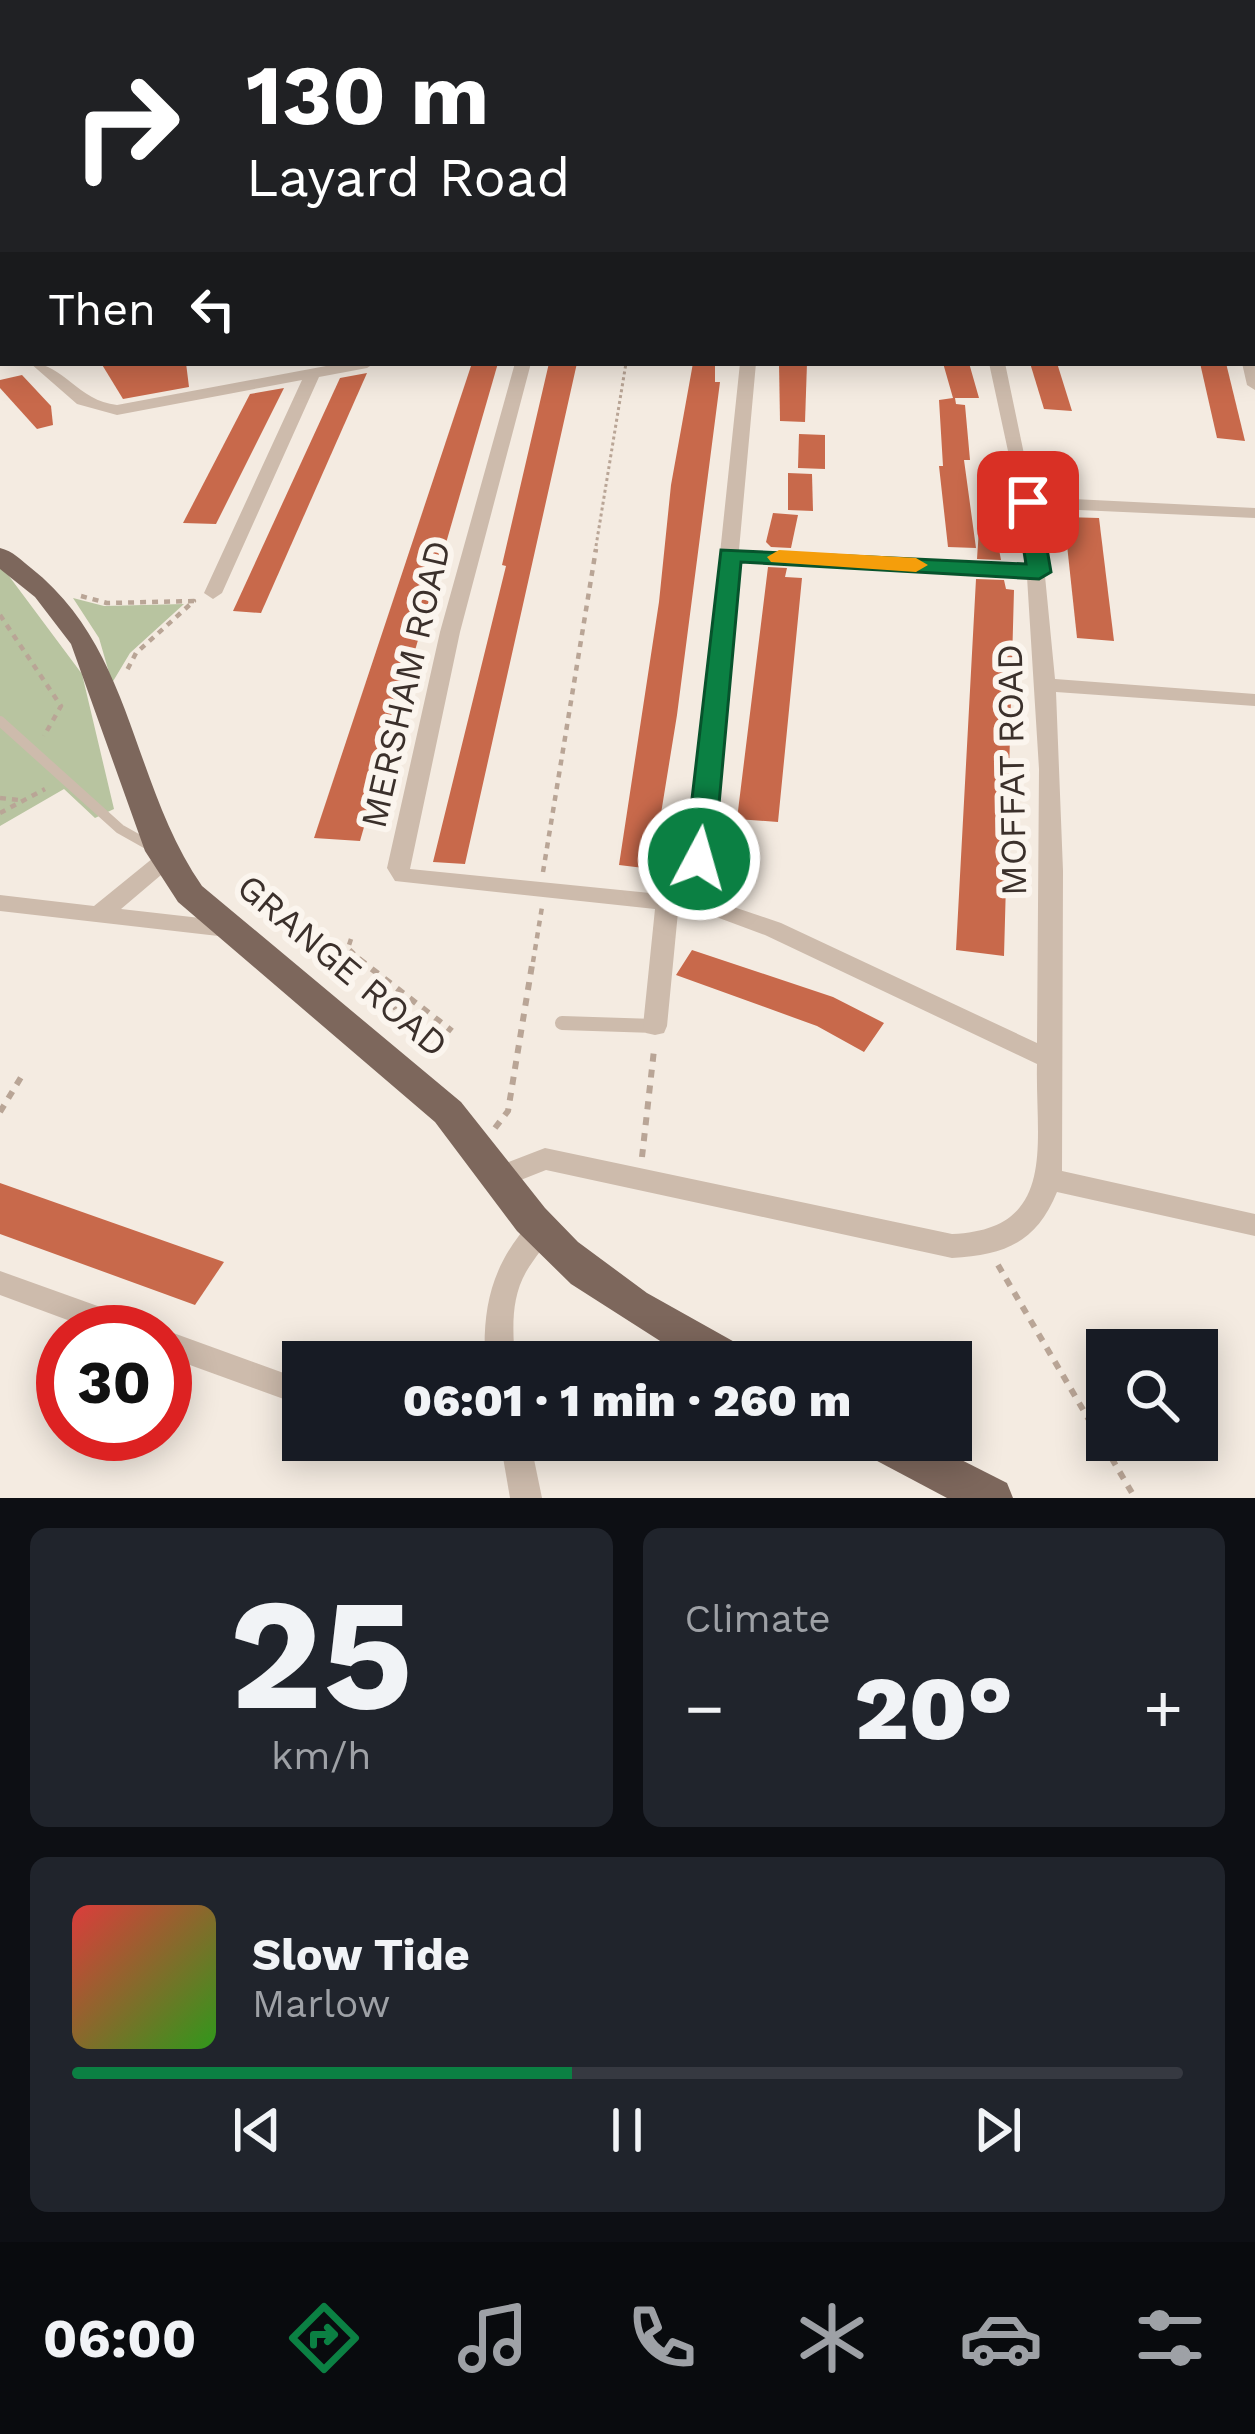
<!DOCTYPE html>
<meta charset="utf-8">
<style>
:root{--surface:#171b24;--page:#20242c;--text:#f1f3f6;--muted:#9ea1a6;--line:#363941;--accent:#0b8043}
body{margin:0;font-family:"Work Sans",sans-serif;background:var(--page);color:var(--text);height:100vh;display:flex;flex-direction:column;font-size:45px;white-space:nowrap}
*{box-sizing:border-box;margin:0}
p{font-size:39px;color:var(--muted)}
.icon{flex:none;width:66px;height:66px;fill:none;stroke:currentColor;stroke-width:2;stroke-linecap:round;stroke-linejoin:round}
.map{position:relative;height:1498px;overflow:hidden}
.details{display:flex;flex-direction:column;gap:30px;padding:30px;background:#0d0f14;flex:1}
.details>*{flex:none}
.banner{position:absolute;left:0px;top:0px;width:1257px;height:366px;box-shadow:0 6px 30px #0003;background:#202124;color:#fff;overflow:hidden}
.tools{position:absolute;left:1086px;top:1329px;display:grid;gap:24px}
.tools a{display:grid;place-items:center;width:132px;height:132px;border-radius:0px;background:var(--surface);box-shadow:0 6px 30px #0003;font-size:60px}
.speed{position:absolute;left:36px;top:1305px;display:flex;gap:24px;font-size:60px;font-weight:700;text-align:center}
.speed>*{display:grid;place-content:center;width:156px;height:156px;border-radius:50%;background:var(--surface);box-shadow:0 6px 30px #0003;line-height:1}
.speed .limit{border:18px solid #d22;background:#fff;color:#111}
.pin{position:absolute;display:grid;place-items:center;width:102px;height:102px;color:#fff;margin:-51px;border-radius:24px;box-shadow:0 6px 18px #0006}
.me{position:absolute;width:132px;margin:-66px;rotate:6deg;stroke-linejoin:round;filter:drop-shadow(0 0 9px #0008)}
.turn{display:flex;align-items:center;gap:42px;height:252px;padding:0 48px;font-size:54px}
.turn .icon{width:156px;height:156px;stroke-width:2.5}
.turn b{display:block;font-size:84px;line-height:102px}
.then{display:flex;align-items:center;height:114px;padding:0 48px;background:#0003;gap:24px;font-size:45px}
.big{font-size:90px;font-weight:800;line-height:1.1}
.details .widget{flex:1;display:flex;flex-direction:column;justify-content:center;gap:18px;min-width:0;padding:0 42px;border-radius:18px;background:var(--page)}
.details .dial{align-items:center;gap:0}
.dial b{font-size:156px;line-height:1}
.song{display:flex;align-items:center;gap:36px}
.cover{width:144px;height:144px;border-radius:18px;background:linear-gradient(135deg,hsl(0 70% 55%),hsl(110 70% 35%))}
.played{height:12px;border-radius:6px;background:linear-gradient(90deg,var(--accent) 45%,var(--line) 45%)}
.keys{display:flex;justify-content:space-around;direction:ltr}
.heat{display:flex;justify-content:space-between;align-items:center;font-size:66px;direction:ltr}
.details .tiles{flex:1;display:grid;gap:30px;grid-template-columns:1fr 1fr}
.widget:last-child{grid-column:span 2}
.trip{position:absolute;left:282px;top:1341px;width:690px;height:120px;border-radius:0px;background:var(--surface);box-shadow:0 6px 30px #0003;font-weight:800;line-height:120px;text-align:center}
.tab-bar{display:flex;height:192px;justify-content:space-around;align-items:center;background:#090b0e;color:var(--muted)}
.tab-bar .icon{width:84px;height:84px}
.tab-bar .current{color:var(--accent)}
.tab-bar b{font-size:54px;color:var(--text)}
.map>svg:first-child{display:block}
.green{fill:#b8c4a0}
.building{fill:#c8694b}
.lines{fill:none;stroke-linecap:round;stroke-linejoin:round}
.path-far2{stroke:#b9a596;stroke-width:3;stroke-dasharray:3 3;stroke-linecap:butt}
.path-far1{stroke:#b9a596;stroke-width:4.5;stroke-dasharray:6 6;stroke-linecap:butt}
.path{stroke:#b9a596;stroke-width:6;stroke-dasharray:8 8;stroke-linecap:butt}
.lane-far1{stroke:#cdbbac;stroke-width:10}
.lane{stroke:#cdbbac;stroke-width:14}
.street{fill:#cdbbac;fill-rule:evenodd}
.primary{fill:#7d675c;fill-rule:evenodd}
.route{fill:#0b8043;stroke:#07532c;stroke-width:3}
.slow{fill:#f59e0b}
.labels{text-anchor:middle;stroke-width:12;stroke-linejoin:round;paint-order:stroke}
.street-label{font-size:36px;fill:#3b302b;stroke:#fbf5ee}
</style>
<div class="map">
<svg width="1255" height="1498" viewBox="0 0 1255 1498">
<rect width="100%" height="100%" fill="#f4ebe1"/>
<g class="green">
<polygon points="0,564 82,674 114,809 95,818 64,789 0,826"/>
<polygon points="73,598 104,606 184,604 130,653 112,683 99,638"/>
</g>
<g class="building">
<polygon points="101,363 186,363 189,387 123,399"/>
<polygon points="472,363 498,363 360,841 314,838"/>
<polygon points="549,363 577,363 465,864 433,862 506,566 502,565"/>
<polygon points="693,363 715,363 715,382 720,382 677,715 652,869 619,865 659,602 671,485"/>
<polygon points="779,363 807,363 805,422 780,421"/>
<polygon points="943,363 969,363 979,398 955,398 956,404 965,405 970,460 964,460 976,548 948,547 939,466 943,466 939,400 953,398"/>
<polygon points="1030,363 1057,363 1072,411 1044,409"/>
<polygon points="1200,363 1226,363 1245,441 1217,438"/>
<polygon points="367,373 261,613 233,611 340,378"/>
<polygon points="22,375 51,406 53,425 37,429 0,388 0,380"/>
<polygon points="284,388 216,524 183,523 250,394"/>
<polygon points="799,434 825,435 825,469 798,468"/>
<polygon points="788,473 812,474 813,511 788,510"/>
<polygon points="989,497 1001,560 977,559 981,498"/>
<polygon points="773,513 798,515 791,548 771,547 766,542"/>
<polygon points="1064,517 1099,518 1114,641 1077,638"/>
<polygon points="768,567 787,568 785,577 802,578 778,822 737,819"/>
<polygon points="976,579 1004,580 1006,589 1014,590 1004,956 956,950"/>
<polygon points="692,950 833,997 884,1023 864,1052 817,1026 676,975"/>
<polygon points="0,1183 224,1262 195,1305 0,1234"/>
</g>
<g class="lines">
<g class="path-far2">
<polyline points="693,3 707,0"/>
<polyline points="595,552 626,363"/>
</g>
<g class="path-far1">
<polyline points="81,596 107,603 194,601 136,653 125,674"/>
<polyline points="0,615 61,706 44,736"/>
<polyline points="0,798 19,800"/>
<polyline points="0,813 45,789"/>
<polyline points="543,872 596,549"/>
<polyline points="351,939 348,948 363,962"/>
<polyline points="533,962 542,907"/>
</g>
<g class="path">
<polyline points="359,959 452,1031"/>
<polyline points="379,975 377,980 422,1048 419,1050"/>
<polyline points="0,1112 23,1074"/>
<polyline points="495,1128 508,1111 533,959"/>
<polyline points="642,1157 654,1050"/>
<polyline points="998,1265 1135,1498"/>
</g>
<polyline class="lane-far1" points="0,721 120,829 152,847"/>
<polyline class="lane" points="562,1023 655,1026"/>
<g class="street">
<polygon points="617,0 630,0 633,3 620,3"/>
<polygon points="942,0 955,0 958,3 945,3"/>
<rect x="0" y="12" width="3" height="6"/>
<rect x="0" y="29" width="3" height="13"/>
<rect x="1254" y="39" width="1" height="6"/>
<rect x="1254" y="186" width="1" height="8"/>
<rect x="0" y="227" width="3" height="8"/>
<rect x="1254" y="313" width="1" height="10"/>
<polygon points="0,323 3,324 3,336 0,335"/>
<polygon points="1254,359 1255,360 1255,390 1247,385 1242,363 1254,363"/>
<path d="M30 363C63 363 78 401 117 405L342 363H375L367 368 319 377 222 593 213 599 204 593 302 380 117 415 77 404Z"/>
<path d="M515 363H531L460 632 410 869 660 894 668 891 684 896 740 363H756L739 550 1026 566 1011 465 989 363H1005L1033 497 1255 508V518L1035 508 1044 568 1048 572 1045 576 1055 679 1255 694V706L1056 692 1063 871 1062 1171 1255 1214V1236L1057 1192C1036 1243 1005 1255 952 1258L546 1170 503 1187 493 1184 490 1176 493 1168 545 1148 952 1234C1059 1230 1035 1143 1037 1064L765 935 711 915 678 912 667 1026 664 1033 655 1035 646 1033 643 1026 655 909 395 881 387 868 440 632ZM738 561 1027 577 1039 769 1037 1043 781 923 707 898Z"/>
<polygon points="166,851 177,859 174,864 121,909 227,921 235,923 239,929 235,935 227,937 0,911 0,895 94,906 158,854"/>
<path d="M540 1219 550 1222 554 1230C546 1245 534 1258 526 1272 510 1300 513 1332 515 1362H485C483 1318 488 1281 513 1244 521 1233 527 1223 540 1219Z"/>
<polygon points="0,1271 145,1323 150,1332 100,1332 0,1295"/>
<polygon points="165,1330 303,1380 303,1406 165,1356 165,1332 160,1332"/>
<polygon points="500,1440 530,1440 542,1498 510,1498"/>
</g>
<g class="primary">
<path d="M0 548C13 551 21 560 31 568 134 649 131 784 202 886L461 1102 545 1208 578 1242 647 1293 747 1349 753 1362H693L571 1284 517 1231 435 1122 178 902 145 851 71 644 35 597 0 569Z"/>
<polygon points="857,1440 922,1440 1007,1483 1013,1498 947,1498 864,1454"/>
</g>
</g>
<polygon class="route" points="1028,495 1039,502 1051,572 1039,579 741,562 714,859 699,868 689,866 685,859 721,550 1026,564 1016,502"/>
<polygon class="slow" points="779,550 916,558 928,565 916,572 771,562 767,557"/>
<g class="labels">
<g class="street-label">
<text transform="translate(405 684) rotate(-77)" y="13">MERSHAM ROAD</text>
<text transform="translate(1011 770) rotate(-91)" y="13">MOFFAT ROAD</text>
<text transform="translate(343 965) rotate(40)" y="13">GRANGE ROAD</text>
</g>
</g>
</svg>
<div class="tools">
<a><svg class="icon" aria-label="search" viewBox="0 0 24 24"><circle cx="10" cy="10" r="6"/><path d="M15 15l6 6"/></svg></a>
</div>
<div class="speed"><div class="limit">30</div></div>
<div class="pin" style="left:1028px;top:502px;background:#d93025"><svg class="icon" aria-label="arrive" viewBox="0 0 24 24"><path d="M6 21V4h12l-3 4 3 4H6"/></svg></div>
<svg class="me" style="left:699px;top:859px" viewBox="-20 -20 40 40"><circle r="17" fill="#0b8043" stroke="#fff" stroke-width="3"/><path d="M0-11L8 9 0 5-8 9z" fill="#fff"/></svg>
<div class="trip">06:01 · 1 min · 260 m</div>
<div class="banner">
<div class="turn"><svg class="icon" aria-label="right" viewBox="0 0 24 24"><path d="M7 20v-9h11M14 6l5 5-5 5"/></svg><div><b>130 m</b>Layard Road</div></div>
<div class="then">Then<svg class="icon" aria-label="left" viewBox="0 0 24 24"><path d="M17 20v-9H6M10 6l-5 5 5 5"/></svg></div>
</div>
</div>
<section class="details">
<div class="tiles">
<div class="widget dial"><b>25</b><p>km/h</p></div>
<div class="widget"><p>Climate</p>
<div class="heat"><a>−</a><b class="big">20°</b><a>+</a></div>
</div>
<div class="widget">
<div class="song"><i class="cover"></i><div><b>Slow Tide</b><p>Marlow</p></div></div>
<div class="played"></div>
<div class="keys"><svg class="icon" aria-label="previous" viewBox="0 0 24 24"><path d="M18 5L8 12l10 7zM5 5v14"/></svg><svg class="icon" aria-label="pause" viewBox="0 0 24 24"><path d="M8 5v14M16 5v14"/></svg><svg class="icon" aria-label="next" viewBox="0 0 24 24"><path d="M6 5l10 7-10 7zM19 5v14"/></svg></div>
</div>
</div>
</section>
<nav class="tab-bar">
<b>06:00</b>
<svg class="icon current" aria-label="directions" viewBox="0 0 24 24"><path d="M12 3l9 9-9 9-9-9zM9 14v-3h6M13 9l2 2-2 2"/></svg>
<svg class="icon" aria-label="music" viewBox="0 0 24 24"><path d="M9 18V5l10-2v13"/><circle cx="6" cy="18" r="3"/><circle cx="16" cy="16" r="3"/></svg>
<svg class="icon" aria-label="phone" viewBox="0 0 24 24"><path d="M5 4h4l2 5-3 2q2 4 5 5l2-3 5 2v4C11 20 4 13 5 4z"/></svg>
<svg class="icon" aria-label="climate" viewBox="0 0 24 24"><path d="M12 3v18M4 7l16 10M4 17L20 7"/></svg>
<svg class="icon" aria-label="car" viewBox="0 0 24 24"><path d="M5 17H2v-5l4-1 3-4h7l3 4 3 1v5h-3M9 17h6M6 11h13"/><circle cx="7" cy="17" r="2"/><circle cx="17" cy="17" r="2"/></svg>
<svg class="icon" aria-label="filters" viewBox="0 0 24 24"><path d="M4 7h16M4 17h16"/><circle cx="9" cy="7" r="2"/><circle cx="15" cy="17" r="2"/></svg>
</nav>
